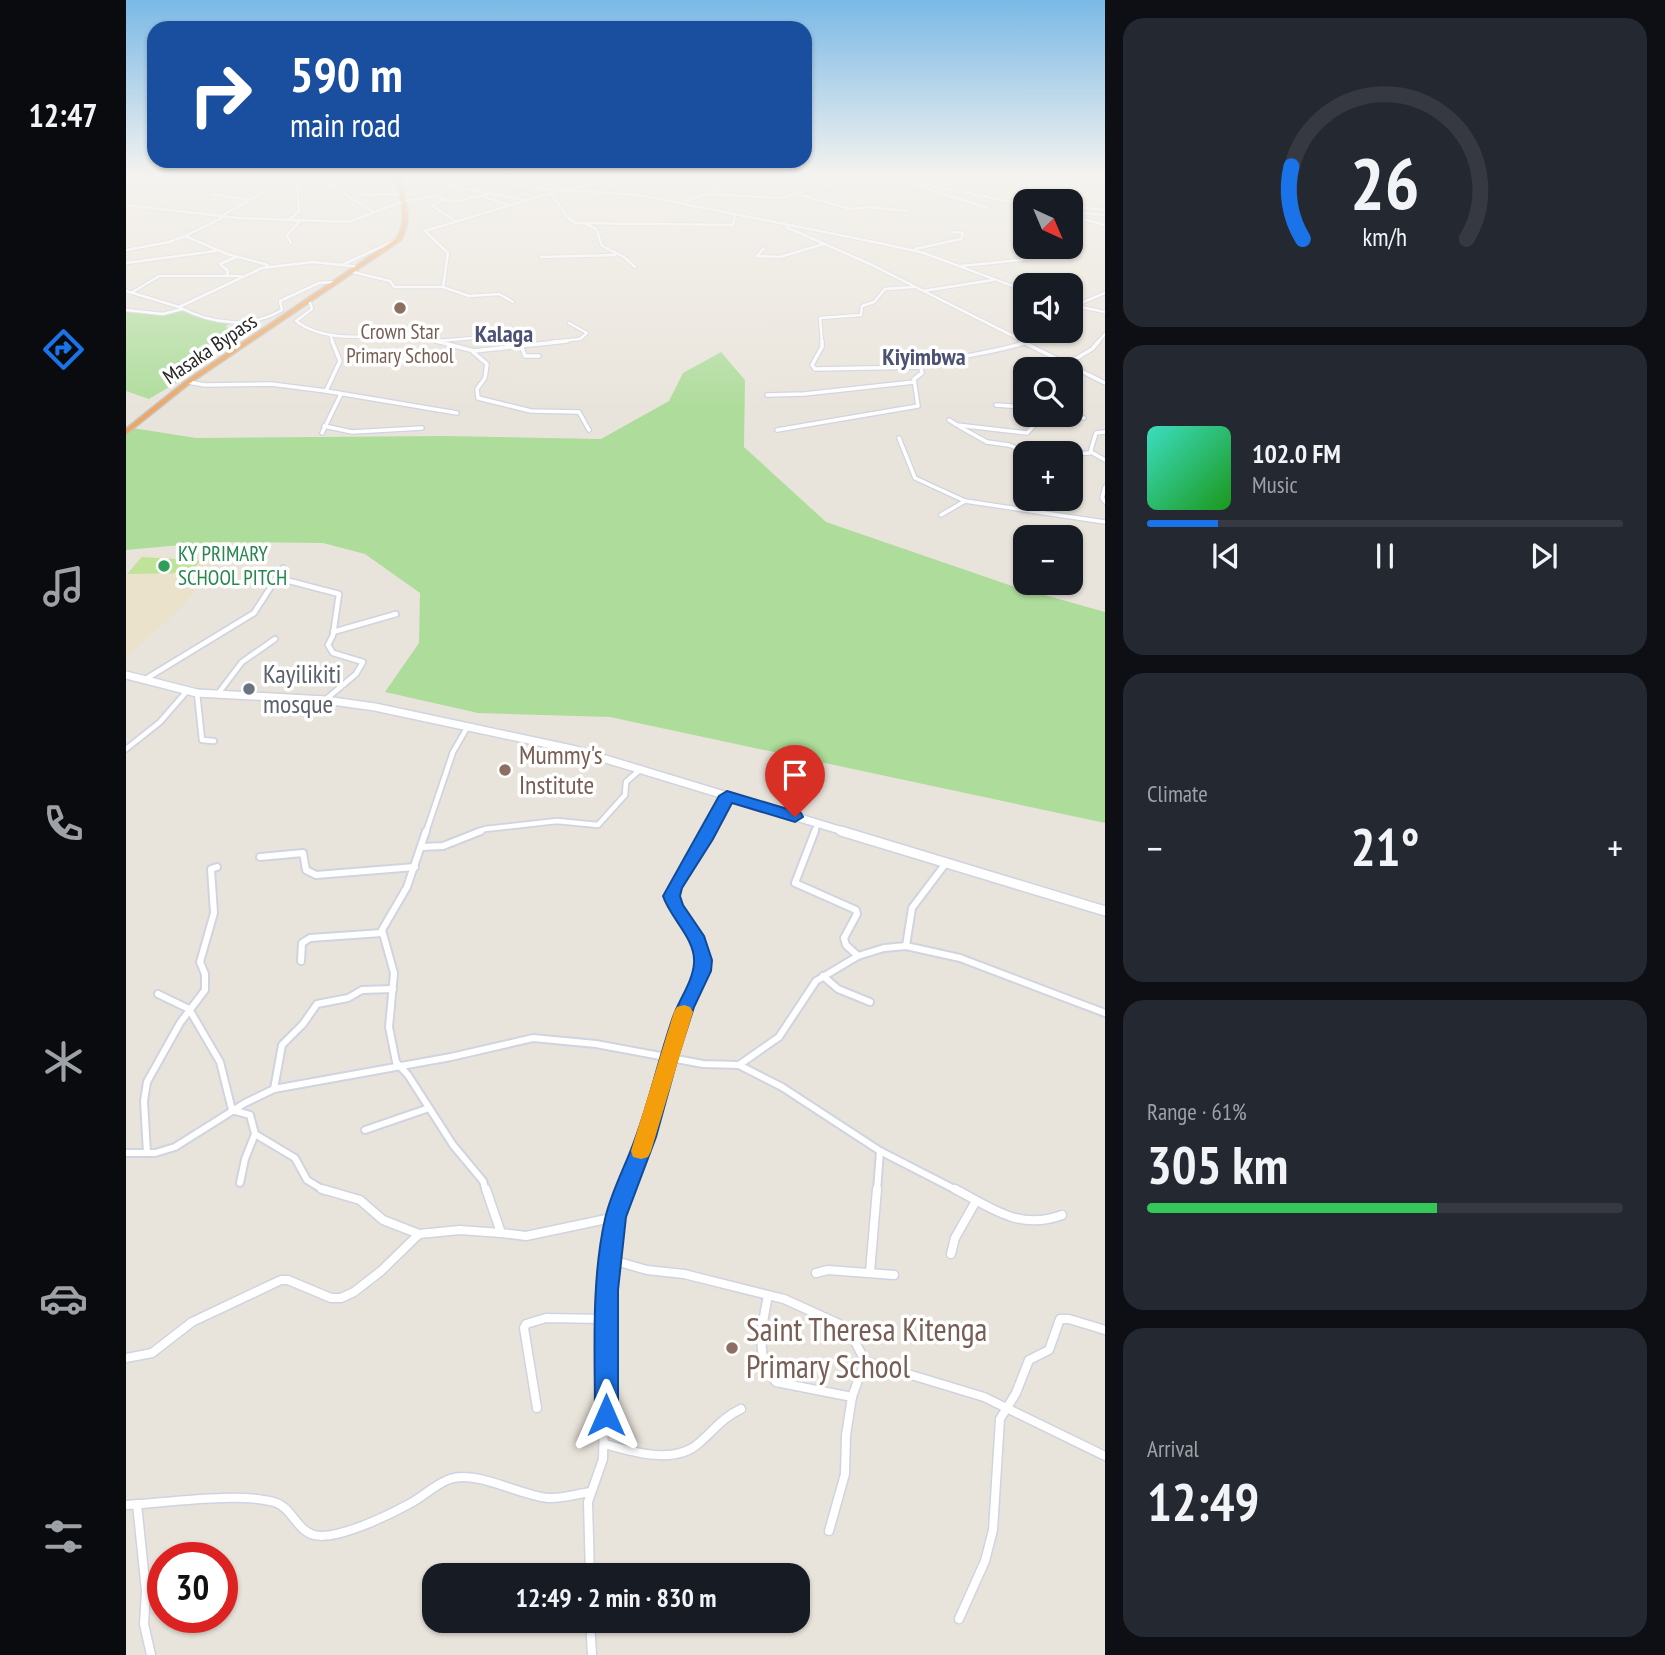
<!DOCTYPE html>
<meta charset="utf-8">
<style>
:root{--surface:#171b24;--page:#242831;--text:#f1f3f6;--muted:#9ea1a6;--line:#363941;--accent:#1a73e8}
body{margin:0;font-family:"PT Sans Narrow",sans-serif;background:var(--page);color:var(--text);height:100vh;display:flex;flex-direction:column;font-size:26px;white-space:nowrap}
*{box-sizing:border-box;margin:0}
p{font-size:23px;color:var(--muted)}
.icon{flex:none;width:38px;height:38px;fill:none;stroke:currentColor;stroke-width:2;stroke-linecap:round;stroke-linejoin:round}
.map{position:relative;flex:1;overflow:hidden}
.panel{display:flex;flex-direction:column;gap:18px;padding:18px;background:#0d0f14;width:560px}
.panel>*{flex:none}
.banner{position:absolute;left:21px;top:21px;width:665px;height:147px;border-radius:21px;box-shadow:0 2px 5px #0004;background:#1a4fa0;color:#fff;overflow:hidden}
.needle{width:46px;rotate:136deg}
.tools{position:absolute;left:887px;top:189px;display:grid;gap:14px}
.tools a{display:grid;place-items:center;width:70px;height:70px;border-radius:14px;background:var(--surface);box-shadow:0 2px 5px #0004;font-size:35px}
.speed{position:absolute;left:21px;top:1542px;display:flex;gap:14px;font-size:35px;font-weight:700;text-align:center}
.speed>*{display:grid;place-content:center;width:91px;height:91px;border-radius:50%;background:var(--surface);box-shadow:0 2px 5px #0004;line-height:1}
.speed .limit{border:10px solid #d22;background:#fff;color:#111}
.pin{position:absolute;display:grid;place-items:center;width:60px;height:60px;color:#fff;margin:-72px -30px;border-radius:50% 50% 50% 0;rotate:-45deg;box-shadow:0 0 7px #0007}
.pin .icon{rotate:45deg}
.me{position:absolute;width:77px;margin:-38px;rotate:0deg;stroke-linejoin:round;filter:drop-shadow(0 0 5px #0008)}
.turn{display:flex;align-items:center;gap:24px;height:147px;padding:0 28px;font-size:32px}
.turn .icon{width:91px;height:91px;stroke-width:2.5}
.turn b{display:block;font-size:49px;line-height:60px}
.big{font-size:52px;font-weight:600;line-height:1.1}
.panel .widget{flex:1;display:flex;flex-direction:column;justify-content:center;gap:10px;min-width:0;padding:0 24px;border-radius:21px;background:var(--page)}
.panel .dial{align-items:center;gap:0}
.dial svg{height:182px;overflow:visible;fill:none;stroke:var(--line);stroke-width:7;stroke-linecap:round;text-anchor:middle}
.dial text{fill:var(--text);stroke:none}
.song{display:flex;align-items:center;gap:21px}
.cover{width:84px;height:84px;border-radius:10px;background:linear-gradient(135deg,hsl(170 70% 55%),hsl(120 70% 35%))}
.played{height:7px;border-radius:4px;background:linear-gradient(90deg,var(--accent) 15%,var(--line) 15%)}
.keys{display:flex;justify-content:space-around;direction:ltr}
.heat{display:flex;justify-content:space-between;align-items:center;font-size:38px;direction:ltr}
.charge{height:10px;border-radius:5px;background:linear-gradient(90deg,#34c759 61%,var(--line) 0)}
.trip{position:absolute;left:296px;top:1563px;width:388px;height:70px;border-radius:21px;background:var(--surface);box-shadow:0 2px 5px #0004;font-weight:600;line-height:70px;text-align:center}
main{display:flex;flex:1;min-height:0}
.tabs{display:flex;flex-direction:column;width:126px;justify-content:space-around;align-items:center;background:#090b0e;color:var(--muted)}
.tabs .icon{width:49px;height:49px}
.tabs .selected{color:var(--accent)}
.tabs b{font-size:32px;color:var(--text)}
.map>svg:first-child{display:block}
.education{fill:#eae2cb}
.green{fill:#aedc9b}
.pitch{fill:#bfe398}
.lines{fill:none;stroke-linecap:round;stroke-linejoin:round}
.street-far4-casing{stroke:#d0d3e0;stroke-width:4.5}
.street-far3-casing{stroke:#d0d3e0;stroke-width:6}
.street-far2-casing{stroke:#d0d3e0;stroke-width:8}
.street-far1-casing{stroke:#d0d3e0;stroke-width:10}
.street-casing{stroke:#d0d3e0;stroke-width:11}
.secondary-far1-casing{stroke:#d0d3e0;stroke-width:10}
.secondary-casing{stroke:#d0d3e0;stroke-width:12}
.highway-casing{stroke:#c3c3c3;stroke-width:3}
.street-far4{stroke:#fff;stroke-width:2.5}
.street-far3{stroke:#fff;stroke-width:3.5}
.street-far2{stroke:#fff;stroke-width:4.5}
.street-far1{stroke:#fff;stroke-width:6}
.street{stroke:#fff;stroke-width:8}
.secondary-far1{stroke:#fff;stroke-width:7}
.secondary{stroke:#fff;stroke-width:9}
.highway{fill:#f0a65f;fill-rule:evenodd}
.route{fill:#1a73e8;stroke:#114b97;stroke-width:2}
.slow{fill:#f59e0b}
.education-dot{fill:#8d6e63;stroke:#fff;stroke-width:2.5}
.leisure-dot{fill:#2e9e5b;stroke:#fff;stroke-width:2.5}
.worship-dot{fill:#6b7280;stroke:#fff;stroke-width:2.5}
.labels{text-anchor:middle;stroke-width:7;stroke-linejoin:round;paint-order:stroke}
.far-education-label{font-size:21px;fill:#785e54;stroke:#fff}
.far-street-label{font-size:21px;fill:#282828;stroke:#fff}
.far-leisure-label{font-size:21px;fill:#27864d;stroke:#fff;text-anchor:start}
.far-quarter-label{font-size:24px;font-weight:bold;fill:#4d5275;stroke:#fff}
.worship-label{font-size:26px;fill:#5b616d;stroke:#fff;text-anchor:start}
.education-label{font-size:26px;fill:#785e54;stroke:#fff;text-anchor:start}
.near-education-label{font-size:32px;fill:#785e54;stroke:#fff;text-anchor:start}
</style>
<main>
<nav class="tabs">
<b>12:47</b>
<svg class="icon selected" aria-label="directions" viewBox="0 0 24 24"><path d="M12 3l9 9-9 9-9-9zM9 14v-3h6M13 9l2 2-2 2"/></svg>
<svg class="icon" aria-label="music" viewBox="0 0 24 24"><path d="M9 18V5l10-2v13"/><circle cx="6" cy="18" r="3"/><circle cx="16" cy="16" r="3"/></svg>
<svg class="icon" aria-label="phone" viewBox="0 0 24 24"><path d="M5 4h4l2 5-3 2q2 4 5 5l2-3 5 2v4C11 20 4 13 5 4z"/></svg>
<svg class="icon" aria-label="climate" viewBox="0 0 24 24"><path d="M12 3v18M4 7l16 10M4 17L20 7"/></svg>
<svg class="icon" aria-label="car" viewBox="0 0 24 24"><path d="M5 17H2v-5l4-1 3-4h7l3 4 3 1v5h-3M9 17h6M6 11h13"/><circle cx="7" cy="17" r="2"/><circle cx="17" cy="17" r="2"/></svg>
<svg class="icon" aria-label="filters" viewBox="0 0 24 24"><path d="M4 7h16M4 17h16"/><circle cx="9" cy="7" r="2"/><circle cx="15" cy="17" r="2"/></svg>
</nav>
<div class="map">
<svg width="979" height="1655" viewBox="0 0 979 1655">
<rect width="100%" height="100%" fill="#e9e4db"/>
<polygon class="education" points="15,555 95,561 52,611 0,658 0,576"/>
<g class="green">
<polygon points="54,311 105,322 99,327 120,331 73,369 23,399 0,391 0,312 34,315"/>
<polygon points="595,352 619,380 618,447 700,522 886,586 979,612 979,823 484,717 352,713 259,692 293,643 294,593 239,554 197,543 88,542 0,550 0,427 70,438 318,436 475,439 543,401 557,373"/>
</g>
<polygon class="pitch" points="16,557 74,561 64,573 1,574"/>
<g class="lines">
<defs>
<g id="street-far4">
<polyline points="248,177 264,182 271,195"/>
<polyline points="349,177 418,189 513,195 758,244 798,253 900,291"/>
<polyline points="445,177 449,187"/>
<polyline points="610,177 638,177"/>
<polyline points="694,177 803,185 900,205"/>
<polyline points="962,177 979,180"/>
<polyline points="304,180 307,183 332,184"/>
<polyline points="792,186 862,208"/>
<polyline points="330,187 399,200"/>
<polyline points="441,189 513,177"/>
<polyline points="583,193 610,177"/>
<polyline points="85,194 124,200"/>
<path d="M424 194C435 202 437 218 450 223L607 225 609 214"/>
<polyline points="672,194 724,209 742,207 780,211"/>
<polyline points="237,195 275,194"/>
<polyline points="308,196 327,202 361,194"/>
<polyline points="356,196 382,205"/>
<polyline points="315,201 306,206 330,221"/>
<polyline points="558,202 580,194 653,198 715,181"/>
<polyline points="0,205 112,218 223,222 278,201 310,196 345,177"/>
<polyline points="945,206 979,210"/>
<polyline points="945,212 979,215"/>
<polyline points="95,216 146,188"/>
<polyline points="945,216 979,225"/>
<polyline points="96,218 59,236 101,254 142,265"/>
<path d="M163 220 173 211 171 182C206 177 220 198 249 212"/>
<polyline points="460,224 470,229 476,246 498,257 509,267"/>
<polyline points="660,227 744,264 899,342"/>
<polyline points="165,243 161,235 174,221"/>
<polyline points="638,248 631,256 654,257 698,244"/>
<polyline points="789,249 835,239 837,233 826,232"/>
<polyline points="0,250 43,242 59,236"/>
<polyline points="415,257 489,255"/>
<polyline points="0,263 90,251"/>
<polyline points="216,265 270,240"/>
<polyline points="835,266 904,259"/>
<polyline points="227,272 264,281 268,287 317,287 322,253 299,231 428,192"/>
<polyline points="101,276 102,271 94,264 110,257"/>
<path d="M210 282 193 283 154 301 156 310C124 329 85 324 53 307L136 268 187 262 234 267"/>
<polyline points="317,287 343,296 373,294 387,302"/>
<polyline points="0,291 53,307"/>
<polyline points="797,291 867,280"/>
<polyline points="5,293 33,276 115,276"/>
<path d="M183 300 186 309 170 321C204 347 256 333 296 333L306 336 312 342"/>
<polyline points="945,305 979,312"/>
<polyline points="948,306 979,293"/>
<polyline points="0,310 37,314 56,309"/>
<polyline points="204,335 207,342"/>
<polyline points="312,341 370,336 378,342"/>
<polyline points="425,342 454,339 461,333 443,323"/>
<polyline points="696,342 694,318 735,315 736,306 748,302 759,289 787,287"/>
<polyline points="972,342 979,334"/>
</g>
<g id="street-far3">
<polyline points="310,341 348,351 441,341"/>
<polyline points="312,341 316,341"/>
<polyline points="376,341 382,346"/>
<polyline points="696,341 696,347 686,365 689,369 795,367"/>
<polyline points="895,341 979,383"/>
<polyline points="395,346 399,356 413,356"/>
<polyline points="347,352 361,364 359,378 351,389 352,398 405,411 453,412 463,430"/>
<polyline points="941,364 966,349 973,341"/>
<polyline points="62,382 79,385 145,384 200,391 214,361 206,341"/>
<polyline points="200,391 331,413"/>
<polyline points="641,395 678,394 788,382"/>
<polyline points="870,405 900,407"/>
<polyline points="944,415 958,418"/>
<polyline points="823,420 831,425 901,433 917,416 922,415"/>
<polyline points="198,426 226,432 296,428"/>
<polyline points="834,427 861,442 883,445 903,453"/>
<path d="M651 430 792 406 788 379 796 373 795 367C829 356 863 354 898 343"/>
<polyline points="196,433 215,394"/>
<polyline points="773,438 789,478 839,501 815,515"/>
<polyline points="965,452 979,460"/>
<polyline points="921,453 936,453"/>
<polyline points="945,454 964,453 970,433 979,432"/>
<polyline points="979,487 976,498 979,502"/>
<polyline points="839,501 979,522"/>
</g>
<g id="street-far2">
<polyline points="152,578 213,594 207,635 202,645 207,653 237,662 230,674 199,700"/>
<polyline points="207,632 270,614"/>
<polyline points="18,680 128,613 157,568"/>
<polyline points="71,693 76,740 88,741"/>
<polyline points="91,695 116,662 149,639"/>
<polyline points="0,749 34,722 61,691"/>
<polyline points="300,832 327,752 342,726"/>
<polyline points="351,832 359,829 431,821 472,825 499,795 500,782 515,769"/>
<polyline points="581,832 601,796"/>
<polyline points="688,832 692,824"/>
</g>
<g id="street-far1">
<polyline points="300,831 281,887 256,930 268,973 263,1027 270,1062 282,1075 327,1145 357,1181 360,1191"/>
<polyline points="689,831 669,883 730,910 731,914 718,938 720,945 732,956"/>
<polyline points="295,847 317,846 355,831"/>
<polyline points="134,857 177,853 180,870 190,875 289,867"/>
<polyline points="780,946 786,908 820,863"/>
<polyline points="175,961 176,943 184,938 256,933"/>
<polyline points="697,976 712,989 744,1002"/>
<polyline points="32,994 63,1009 94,1062 106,1110 124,1115 129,1134 169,1158 181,1180 199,1191"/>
<polyline points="613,1065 656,1087 754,1151 832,1191"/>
<polyline points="148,1089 156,1045 177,1024 191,1004 222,998 236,990 267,989"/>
<polyline points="239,1130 303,1108"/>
<polyline points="0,1153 29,1153 49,1147 119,1103 148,1089 325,1057 407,1038 470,1044 577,1064 613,1065 653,1037 690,981 732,956 758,948 780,946 834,958 979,1013"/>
<polyline points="21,1153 18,1101 21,1082 54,1023 79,990 79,974 74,962 88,913 85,869 91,867"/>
<polyline points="114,1183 119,1159 129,1134"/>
<path d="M500 1191C522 1131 536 1067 561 1008 567 994 579 974 577 958 572 934 553 918 546 896L582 831"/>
<polyline points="751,1191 754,1151"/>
</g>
<g id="street">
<polyline points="196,1189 234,1200 257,1220 293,1234"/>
<polyline points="360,1189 375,1233 400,1236 490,1217"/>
<path d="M829 1189C866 1208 893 1231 936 1215"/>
<polyline points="825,1254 829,1238 850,1201"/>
<polyline points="486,1260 521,1270 558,1274 658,1299 722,1328 739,1361 726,1397 720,1435 719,1474 703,1531"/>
<polyline points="744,1272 751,1189"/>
<polyline points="690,1273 702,1270 768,1275"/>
<path d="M642 1296C636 1324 628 1359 650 1382L726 1397"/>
<polyline points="0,1358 26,1353 66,1322 155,1280 162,1280 205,1298 215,1298 228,1292 255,1271 293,1234 334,1230 375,1233"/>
<polyline points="739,1361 858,1397 979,1456"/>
<polyline points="411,1408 398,1328 400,1324 420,1318 480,1319"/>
<path d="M479 1444C507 1452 549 1465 573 1443 588 1430 597 1417 615 1409"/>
<polyline points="11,1504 20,1591 18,1624 25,1655"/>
<path d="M0 1505C39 1503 113 1492 148 1502 166 1507 170 1530 188 1535 210 1541 263 1515 283 1504 297 1497 309 1484 324 1479 351 1470 393 1495 422 1498 435 1499 451 1494 464 1492"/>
<polyline points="464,1575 462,1502 477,1459 481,1290 490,1217 500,1189"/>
<polyline points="833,1619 859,1561 867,1530 874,1419 890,1393 903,1360 923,1350 934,1319 943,1319 979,1330"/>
<polyline points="464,1620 466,1655"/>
</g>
<polyline id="secondary-far1" points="0,675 71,693 199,700 249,707 450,750 720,832"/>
<polyline id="secondary" points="715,831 979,911"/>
<path id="highway" d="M270 177H274C278 201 288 217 275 240L64 383 0 434V429L60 381 271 238C283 218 273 198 270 177Z"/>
</defs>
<use href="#street-far4" class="street-far4-casing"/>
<use href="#street-far3" class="street-far3-casing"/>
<use href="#street-far2" class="street-far2-casing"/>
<use href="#street-far1" class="street-far1-casing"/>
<use href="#street" class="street-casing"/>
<use href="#secondary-far1" class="secondary-far1-casing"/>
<use href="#secondary" class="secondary-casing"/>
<use href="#highway" class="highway-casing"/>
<use href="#street-far4" class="street-far4"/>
<use href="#street-far3" class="street-far3"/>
<use href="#street-far2" class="street-far2"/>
<use href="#street-far1" class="street-far1"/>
<use href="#street" class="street"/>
<use href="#secondary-far1" class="secondary-far1"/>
<use href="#secondary" class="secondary"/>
<use href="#highway" class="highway"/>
</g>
<linearGradient id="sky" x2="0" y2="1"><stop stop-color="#7ab9e6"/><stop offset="0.43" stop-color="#f5f3ef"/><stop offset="1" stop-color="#f5f3ef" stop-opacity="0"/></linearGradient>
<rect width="979" height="409" fill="url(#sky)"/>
<path class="route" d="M601 791 675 813 677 817 669 822 606 803 587 839 556 888 554 896 557 905 578 936 586 960 585 971 568 1007 552 1057 530 1137 500 1217 492 1290V1415L489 1424 480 1427 472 1424 469 1415C469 1351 465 1282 479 1219 485 1192 500 1165 509 1139 524 1099 533 1057 547 1017 553 1000 567 981 568 963 570 939 544 918 537 896L593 796Z"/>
<polygon class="slow" points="558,1005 564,1007 567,1012 525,1151 522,1157 515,1159 507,1157 505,1151 548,1012 551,1007"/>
<g class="education-dot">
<circle cx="274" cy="308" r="7"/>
<circle cx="379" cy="770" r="7"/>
<circle cx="606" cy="1348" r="7"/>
</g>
<circle class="leisure-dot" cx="38" cy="566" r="7"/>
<circle class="worship-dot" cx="123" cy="689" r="7"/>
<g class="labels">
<g class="far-education-label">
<text x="274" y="339">Crown Star<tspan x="274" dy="24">Primary School</tspan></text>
</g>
<g class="far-street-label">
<text transform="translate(84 349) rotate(-34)" y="7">Masaka Bypass</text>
</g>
<g class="far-leisure-label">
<text x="52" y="561">KY PRIMARY<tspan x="52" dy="24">SCHOOL PITCH</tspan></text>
</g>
<g class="far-quarter-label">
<text x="378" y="342">Kalaga</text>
<text x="798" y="365">Kiyimbwa</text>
</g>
<g class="worship-label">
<text x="137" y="683">Kayilikiti<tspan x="137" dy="30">mosque</tspan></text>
</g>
<g class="education-label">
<text x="393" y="764">Mummy's<tspan x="393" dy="30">Institute</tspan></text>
</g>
<g class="near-education-label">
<text x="620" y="1341">Saint Theresa Kitenga<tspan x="620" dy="37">Primary School</tspan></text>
</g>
</g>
</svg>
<div class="tools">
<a><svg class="needle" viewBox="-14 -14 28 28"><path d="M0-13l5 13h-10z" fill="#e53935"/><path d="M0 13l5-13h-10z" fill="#9ea1a6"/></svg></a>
<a><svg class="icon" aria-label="sound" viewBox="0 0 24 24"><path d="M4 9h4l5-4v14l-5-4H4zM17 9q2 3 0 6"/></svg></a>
<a><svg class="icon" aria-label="search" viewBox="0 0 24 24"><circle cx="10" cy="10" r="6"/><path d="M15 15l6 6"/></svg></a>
<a>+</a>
<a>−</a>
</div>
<div class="speed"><div class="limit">30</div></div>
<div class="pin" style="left:669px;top:817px;background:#d93025"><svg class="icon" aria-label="arrive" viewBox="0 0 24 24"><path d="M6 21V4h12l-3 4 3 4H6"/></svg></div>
<svg class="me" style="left:480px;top:1415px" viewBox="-20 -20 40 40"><path d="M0-17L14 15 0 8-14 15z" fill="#1a73e8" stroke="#fff" stroke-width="4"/></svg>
<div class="trip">12:49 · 2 min · 830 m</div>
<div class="banner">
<div class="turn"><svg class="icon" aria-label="right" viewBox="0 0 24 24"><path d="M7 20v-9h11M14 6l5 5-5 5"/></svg><div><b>590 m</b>main road</div></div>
</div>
</div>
<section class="panel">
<div class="widget dial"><svg viewBox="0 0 100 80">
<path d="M14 69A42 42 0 1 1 86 69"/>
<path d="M14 69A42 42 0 0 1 9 37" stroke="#1a73e8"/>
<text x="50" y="56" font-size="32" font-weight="700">26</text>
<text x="50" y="72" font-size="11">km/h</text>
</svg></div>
<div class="widget">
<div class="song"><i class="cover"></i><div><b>102.0 FM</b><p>Music</p></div></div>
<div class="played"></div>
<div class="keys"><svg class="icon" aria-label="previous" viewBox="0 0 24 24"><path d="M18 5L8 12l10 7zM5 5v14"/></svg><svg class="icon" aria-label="pause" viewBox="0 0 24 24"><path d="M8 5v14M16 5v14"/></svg><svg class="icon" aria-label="next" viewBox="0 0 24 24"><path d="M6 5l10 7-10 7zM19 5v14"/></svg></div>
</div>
<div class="widget"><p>Climate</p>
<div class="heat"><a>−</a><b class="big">21°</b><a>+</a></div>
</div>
<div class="widget"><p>Range · 61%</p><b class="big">305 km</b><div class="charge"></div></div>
<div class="widget"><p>Arrival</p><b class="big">12:49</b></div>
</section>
</main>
